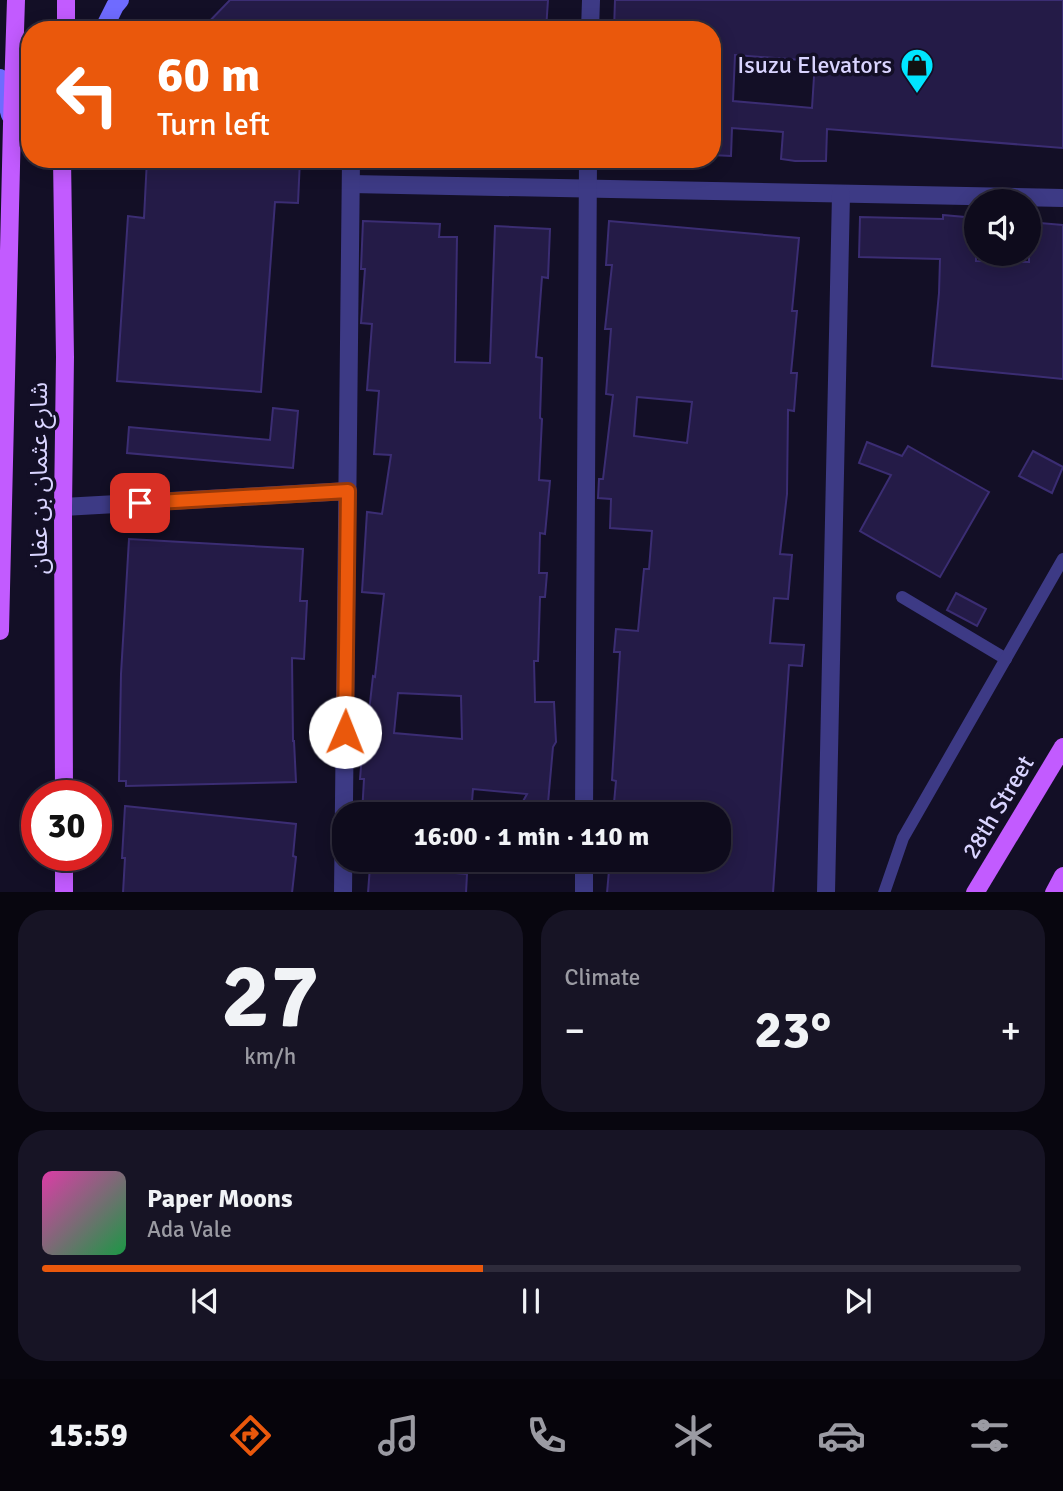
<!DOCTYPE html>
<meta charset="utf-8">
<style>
:root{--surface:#0e0b1c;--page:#171425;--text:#f1f3f6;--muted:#9b9ba3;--line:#2e2b3b;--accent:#ea580c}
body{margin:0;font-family:Signika,"Noto Sans Arabic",sans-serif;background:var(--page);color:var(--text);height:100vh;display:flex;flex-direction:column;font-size:26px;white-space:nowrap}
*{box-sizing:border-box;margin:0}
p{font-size:23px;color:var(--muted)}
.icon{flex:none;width:38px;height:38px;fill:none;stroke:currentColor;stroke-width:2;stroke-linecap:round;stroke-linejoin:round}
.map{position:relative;height:892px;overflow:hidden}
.sheet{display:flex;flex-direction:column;gap:18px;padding:18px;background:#08060f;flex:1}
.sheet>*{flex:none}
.top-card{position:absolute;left:21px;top:21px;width:700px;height:147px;border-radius:28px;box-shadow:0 4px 18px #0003,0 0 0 2px var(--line);background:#ea580c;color:#fff;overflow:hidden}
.controls{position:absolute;left:964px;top:189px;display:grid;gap:14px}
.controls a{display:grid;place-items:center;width:77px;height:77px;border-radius:50%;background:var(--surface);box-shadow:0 4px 18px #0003,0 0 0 2px var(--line);font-size:35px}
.speed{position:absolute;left:21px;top:780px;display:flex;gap:14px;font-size:35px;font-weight:700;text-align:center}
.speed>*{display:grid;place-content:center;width:91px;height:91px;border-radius:50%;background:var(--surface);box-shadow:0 4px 18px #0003,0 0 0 2px var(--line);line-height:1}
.speed .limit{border:10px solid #d22;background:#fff;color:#111}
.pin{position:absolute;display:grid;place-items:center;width:60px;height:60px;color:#fff;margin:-30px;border-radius:14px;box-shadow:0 4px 10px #0006}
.me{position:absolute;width:77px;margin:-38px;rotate:1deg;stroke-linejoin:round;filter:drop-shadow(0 0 5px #0008)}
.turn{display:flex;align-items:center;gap:24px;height:147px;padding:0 21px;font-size:32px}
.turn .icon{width:91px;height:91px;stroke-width:2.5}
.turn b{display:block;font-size:49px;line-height:60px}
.big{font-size:52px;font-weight:700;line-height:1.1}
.sheet .card{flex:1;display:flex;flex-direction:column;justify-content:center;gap:10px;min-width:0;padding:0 24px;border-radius:28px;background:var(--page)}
.sheet .dial{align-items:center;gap:0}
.dial b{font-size:91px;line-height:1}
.song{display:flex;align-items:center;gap:21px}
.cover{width:84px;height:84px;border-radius:10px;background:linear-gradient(135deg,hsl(320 70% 55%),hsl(140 70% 35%))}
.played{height:7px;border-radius:4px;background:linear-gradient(90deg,var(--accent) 45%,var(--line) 45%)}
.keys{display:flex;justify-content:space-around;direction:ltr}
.heat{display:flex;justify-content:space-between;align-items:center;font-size:38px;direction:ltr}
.sheet .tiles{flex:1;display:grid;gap:18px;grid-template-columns:1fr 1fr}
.card:last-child{grid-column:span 2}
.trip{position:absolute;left:332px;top:802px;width:399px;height:70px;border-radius:28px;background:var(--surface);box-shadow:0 4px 18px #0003,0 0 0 2px var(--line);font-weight:700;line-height:70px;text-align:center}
.tabs{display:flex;height:112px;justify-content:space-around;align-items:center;background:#06040b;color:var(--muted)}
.tabs .icon{width:49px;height:49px}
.tabs .active{color:var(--accent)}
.tabs b{font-size:32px;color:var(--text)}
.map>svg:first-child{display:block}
.building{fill:#241b47;stroke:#3b2d73;stroke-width:2;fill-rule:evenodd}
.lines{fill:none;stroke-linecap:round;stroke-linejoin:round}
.service{stroke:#3d3a85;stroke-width:12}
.minor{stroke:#3d3a85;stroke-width:18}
.secondary{stroke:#6f6bff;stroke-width:18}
.primary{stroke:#c25bff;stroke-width:18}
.route-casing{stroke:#983908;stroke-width:18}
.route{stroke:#ea580c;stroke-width:12}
.labels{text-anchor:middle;stroke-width:7;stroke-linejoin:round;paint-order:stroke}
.poi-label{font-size:24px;fill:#d9d4ff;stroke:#130f26;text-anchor:end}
.street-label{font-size:24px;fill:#d9d4ff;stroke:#130f26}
</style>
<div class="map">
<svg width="1063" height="893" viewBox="0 0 1063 893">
<rect width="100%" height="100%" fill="#130f26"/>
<g class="building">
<polygon points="230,0 548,0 546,30 201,30"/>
<path d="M615 0H1063V148L827 129 826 161H795L781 159 783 132 732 128 731 156 712 155V30H614ZM735 55 815 61 812 108 733 101Z"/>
<polygon points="147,159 300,159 298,203 275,202 261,392 117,381 128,216 144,218"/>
<polygon points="943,215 976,218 976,261 1029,262 1029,222 1063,225 1063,379 932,366 939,293 940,259 859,257 860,217 943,219"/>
<path d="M363 221 440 224 439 237H457L455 362 490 363 495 226 550 229 548 278 542 277 536 357 542 358 540 418 542 419 539 480 550 481 545 534 540 533 539 573H547L545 597H540L538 661H534L535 702H554L556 742 553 747 547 814H516L527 794 473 789 471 814H362L364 779H360L364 730 367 731 371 724 368 721 373 676 375 677 384 594 362 592 367 512 382 514 391 455 374 454 379 391 367 390 372 324 361 323 365 269H361ZM398 693 461 696 462 739 394 733Z"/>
<path d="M609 221 799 238 792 311H797L791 373H797L794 411 788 410 787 494 780 554 792 555 788 599 774 598 770 643 804 645 802 666 789 665 773 893H607L610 859H719V814H613L616 781 612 780 620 652H614L616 629 638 631 644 569H649L652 531 610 528 611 499 598 498 599 479H603L613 395 606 394 611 329H605L612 265H606ZM637 397 692 402 687 443 634 436Z"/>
<polygon points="273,408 298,411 293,468 127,453 129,427 270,440"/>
<polygon points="867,442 902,456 908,446 989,492 940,577 860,531 891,475 859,463"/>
<polygon points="1033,451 1063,467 1052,493 1019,476"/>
<polygon points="129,539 303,549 300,601 307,601 304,659 292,658 293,741 294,741 296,782 126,786 126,781 119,781 121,674"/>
<polygon points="956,593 986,609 977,626 947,610"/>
<polygon points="125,806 296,824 293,856 296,857 292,893 123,893 125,858 122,858"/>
<polygon points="370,866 467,874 466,893 368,893"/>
</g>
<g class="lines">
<g class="service">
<polyline points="902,597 1006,659"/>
<polyline points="884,893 903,838 1063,559"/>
</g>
<g class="minor">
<polyline points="590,30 591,0"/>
<polyline points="351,184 1063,198"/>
<polyline points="63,507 348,491"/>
<polyline points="584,814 588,159"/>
<polyline points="343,893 351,159"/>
<polyline points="584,893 584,859"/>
<polyline points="826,893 841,194"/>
</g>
<g class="secondary">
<polyline points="103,30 115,6 120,0"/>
<polyline points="0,78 10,115"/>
</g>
<g class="primary">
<polyline points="66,30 66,0"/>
<polyline points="62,159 65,357 63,507 64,796"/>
<polyline points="0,631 12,124 16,0"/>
<polyline points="64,856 64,893"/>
<polyline points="975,893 1063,747"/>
<polyline points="1054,893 1063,876"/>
</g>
</g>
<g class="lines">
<defs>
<polyline id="route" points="140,503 348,491 345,732"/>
</defs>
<use href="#route" class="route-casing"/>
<use href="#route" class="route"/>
</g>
<defs>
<symbol id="shop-pin" viewBox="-11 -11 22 30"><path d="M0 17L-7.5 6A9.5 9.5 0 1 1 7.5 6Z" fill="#00e5ff" stroke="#130f26"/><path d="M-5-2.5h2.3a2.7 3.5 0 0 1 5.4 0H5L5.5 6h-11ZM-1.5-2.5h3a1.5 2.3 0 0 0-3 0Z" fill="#111"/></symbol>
</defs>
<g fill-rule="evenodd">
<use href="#shop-pin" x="898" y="46" width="38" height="52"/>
</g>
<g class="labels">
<g class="poi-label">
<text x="892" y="73">Isuzu Elevators</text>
</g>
<g class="street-label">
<text transform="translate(39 478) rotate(-90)" y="8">شارع عثمان بن عفان</text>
<text transform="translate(998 807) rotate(-59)" y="8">28th Street</text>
</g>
</g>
</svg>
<div class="controls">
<a><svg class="icon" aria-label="sound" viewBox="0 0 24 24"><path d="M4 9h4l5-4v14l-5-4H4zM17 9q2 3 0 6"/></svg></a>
</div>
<div class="speed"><div class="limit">30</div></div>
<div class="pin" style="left:140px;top:503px;background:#d93025"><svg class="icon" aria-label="arrive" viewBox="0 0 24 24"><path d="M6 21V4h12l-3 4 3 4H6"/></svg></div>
<svg class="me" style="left:345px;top:732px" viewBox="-20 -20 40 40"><circle r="19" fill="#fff"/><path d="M0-13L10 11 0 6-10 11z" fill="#ea580c"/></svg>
<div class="trip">16:00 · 1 min · 110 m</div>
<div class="top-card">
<div class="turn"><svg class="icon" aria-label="left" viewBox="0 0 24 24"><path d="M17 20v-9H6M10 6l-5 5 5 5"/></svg><div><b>60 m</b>Turn left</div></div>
</div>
</div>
<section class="sheet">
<div class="tiles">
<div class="card dial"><b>27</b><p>km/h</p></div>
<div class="card"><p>Climate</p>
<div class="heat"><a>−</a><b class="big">23°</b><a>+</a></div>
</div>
<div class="card">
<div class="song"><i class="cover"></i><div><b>Paper Moons</b><p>Ada Vale</p></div></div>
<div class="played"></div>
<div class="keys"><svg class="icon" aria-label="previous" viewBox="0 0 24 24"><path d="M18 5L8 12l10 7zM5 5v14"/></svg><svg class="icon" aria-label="pause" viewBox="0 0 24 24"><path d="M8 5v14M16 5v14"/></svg><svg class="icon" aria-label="next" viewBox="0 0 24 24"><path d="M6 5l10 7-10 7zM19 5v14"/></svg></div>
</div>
</div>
</section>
<nav class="tabs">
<b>15:59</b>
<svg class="icon active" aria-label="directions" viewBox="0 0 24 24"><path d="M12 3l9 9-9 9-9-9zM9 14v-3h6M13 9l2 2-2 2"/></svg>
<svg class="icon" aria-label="music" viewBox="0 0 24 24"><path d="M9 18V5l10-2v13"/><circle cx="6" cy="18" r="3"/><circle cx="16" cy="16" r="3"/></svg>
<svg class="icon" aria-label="phone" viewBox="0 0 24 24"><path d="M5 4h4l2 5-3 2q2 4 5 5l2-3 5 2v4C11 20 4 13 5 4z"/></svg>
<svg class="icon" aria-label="climate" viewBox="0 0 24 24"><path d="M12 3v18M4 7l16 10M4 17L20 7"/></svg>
<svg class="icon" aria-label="car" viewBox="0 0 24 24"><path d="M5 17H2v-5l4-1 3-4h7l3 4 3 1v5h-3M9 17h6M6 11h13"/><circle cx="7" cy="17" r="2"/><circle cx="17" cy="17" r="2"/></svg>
<svg class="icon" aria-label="filters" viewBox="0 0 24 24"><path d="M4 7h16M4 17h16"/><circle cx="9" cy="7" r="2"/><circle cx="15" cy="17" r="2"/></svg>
</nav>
